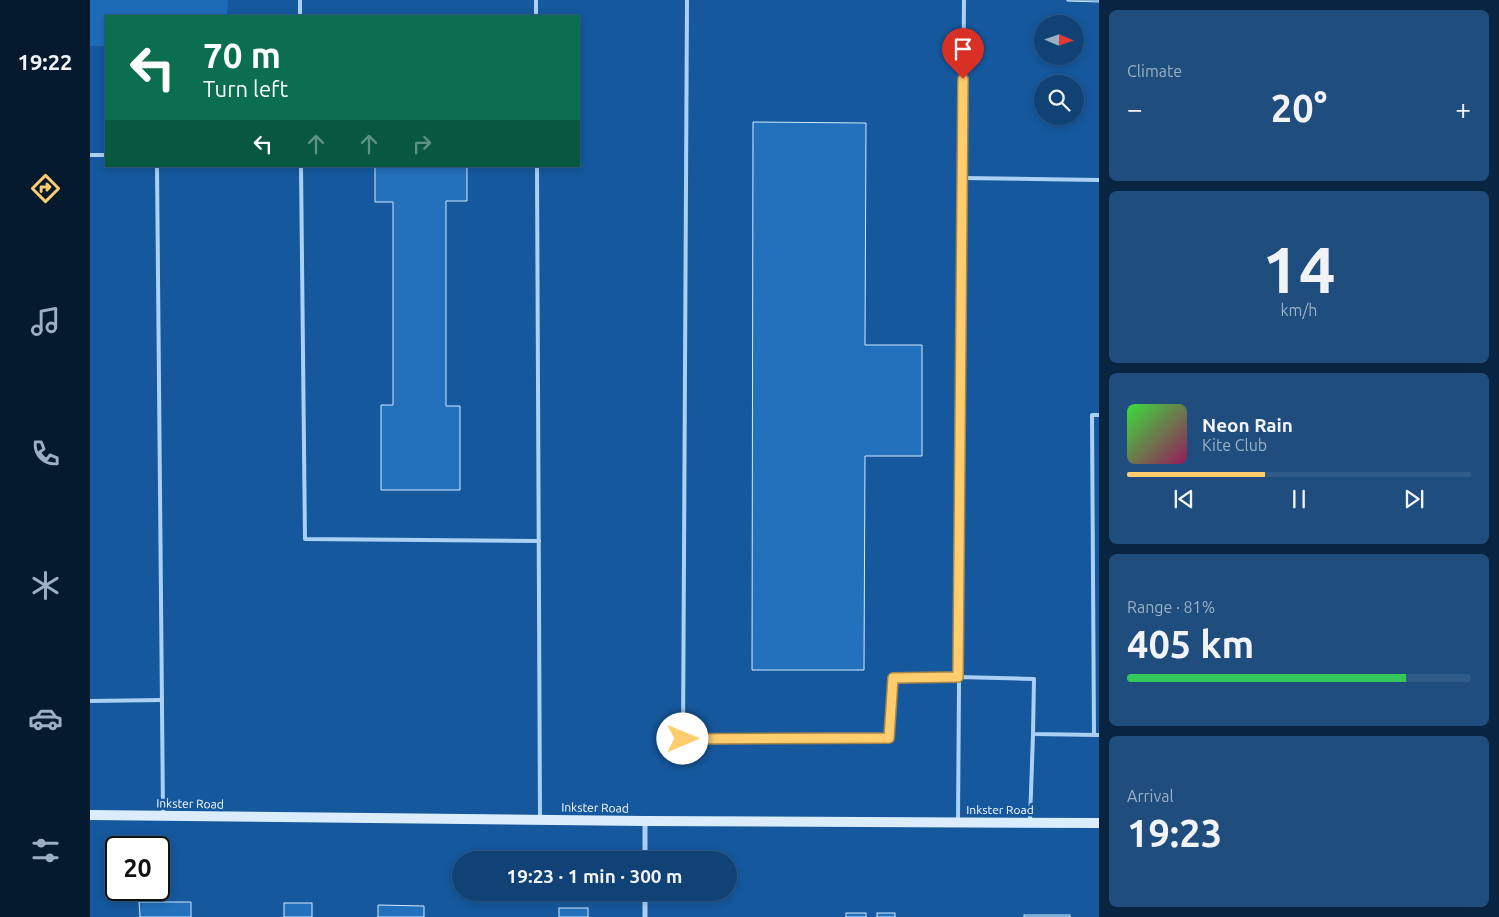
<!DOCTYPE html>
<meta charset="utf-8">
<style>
:root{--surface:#104276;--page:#1e4d7e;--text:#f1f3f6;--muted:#9cb0c5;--line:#305b88;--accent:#ffcd6e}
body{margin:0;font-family:Ubuntu,sans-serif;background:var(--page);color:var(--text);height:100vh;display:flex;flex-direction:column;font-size:19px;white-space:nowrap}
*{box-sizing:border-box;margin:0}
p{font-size:16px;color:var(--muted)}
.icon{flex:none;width:28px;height:28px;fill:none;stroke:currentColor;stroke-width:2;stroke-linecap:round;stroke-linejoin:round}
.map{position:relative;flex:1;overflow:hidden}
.drawer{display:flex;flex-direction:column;gap:10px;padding:10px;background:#092441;width:400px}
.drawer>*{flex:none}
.guide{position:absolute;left:15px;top:15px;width:475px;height:152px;border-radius:0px;box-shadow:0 2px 8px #0003,0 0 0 1px var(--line);background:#0b6e4f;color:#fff;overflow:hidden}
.needle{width:32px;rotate:92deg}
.controls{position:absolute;left:944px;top:15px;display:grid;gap:10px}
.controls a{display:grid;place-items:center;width:50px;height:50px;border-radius:50%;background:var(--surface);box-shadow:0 2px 8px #0003,0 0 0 1px var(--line);font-size:25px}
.speed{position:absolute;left:15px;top:836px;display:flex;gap:10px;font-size:25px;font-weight:700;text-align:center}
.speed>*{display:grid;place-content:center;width:65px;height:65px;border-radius:50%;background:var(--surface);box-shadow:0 2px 8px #0003,0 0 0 1px var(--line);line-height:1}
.speed .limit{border:2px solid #111;border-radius:8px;background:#fff;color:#111}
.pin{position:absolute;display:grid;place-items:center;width:42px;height:42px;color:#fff;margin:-51px -21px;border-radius:50% 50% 50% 0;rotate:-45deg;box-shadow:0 0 5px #0007}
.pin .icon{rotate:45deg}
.me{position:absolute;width:55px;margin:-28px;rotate:90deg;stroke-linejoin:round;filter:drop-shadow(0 0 4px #0008)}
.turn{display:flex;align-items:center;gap:18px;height:105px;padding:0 15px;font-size:22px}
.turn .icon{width:65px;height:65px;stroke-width:2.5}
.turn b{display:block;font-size:35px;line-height:42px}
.lanes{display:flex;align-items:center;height:48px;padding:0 15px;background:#0003;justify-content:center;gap:25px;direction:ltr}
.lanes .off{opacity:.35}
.big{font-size:38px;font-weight:700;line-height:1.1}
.drawer .card{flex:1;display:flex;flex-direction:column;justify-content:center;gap:8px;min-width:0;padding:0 18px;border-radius:8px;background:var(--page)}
.drawer .dial{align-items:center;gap:0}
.dial b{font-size:65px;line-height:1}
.song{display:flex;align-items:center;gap:15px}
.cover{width:60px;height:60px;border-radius:8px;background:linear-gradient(135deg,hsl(120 70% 55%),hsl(330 70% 35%))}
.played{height:5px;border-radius:2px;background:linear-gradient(90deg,var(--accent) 40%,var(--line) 40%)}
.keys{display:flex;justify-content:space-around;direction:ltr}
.heat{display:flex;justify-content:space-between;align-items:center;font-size:28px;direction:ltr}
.charge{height:8px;border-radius:4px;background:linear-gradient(90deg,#34c759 81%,var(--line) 0)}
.trip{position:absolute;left:362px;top:851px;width:285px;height:50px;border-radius:25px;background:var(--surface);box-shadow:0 2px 8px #0003,0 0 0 1px var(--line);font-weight:700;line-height:50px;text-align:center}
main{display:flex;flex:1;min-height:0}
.dock{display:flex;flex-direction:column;width:90px;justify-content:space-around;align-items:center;background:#061a2f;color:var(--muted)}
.dock .icon{width:35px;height:35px}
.dock .active{color:var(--accent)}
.dock b{font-size:22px;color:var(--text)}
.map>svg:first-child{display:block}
.green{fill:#1d6bb7}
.building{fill:#2370bc;stroke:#d4e9fd}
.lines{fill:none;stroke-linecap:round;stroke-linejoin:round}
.lane{stroke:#acd0f3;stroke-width:4}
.street{stroke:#acd0f3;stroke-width:5}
.secondary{stroke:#dbecfd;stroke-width:10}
.route-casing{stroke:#a68548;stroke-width:12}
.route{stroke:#ffcd6e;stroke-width:9}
.labels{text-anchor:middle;stroke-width:5;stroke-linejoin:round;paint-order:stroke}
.street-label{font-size:12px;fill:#fff;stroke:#15589d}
</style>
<main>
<nav class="dock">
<b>19:22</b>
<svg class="icon active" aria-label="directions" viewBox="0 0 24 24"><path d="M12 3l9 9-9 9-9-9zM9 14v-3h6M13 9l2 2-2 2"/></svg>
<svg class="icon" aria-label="music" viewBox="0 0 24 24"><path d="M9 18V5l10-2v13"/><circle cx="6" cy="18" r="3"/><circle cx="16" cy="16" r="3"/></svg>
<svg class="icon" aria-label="phone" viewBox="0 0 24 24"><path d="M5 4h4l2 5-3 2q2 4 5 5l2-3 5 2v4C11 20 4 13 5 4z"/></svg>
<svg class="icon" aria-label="climate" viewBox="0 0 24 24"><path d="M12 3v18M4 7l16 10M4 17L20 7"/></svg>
<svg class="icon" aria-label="car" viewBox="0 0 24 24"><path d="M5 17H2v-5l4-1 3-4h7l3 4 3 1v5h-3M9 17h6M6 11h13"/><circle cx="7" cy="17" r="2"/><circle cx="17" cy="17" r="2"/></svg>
<svg class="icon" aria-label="filters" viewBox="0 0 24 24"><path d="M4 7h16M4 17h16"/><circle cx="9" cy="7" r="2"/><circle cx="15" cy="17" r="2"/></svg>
</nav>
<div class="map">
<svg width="1009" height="917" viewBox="0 0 1009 917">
<rect width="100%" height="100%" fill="#15589d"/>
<polygon class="green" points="0,0 138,0 137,16 16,16 16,46 0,46"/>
<g class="building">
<polygon points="977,0 1009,0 1009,2 977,1"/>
<polygon points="663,122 776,123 775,345 832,345 832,456 775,456 774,670 662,670"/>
<polygon points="285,166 377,166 377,201 356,201 356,406 370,406 370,490 291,490 291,405 303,405 303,202 285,202"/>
<polygon points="49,902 101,902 101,917 50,917"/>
<rect x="194" y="903" width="28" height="14"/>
<polygon points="288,905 334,906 334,917 288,917"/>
<rect x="469" y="908" width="29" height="9"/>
<rect x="756" y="913" width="20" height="4"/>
<rect x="787" y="913" width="18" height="4"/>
<rect x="934" y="915" width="46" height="2"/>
</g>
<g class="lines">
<g class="lane">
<polyline points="210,0 210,16"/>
<polyline points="446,0 446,16"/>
<polyline points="597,0 593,739 799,738 803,678 868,677 944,679 943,734 1009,735"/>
<polyline points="0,155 16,155"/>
<polyline points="67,166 73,814"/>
<polyline points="211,166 215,539 449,541"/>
<polyline points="447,166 450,818"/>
<polyline points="872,178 1009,180"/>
<polyline points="0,701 72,700"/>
<polyline points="1004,735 1002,415 1009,415"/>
<polyline points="940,821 943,734"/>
<polyline points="868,822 874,0"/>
</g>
<g class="street">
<polyline points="555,860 555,821"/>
<polyline points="555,917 555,892"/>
</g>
<polyline class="secondary" points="0,815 555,821 1009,823"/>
</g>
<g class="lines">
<defs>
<polyline id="route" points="593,739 799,738 803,678 868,677 873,79"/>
</defs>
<use href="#route" class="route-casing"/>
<use href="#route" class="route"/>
</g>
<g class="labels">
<g class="street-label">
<text transform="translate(100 804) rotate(1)" y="4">Inkster Road</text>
<text transform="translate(505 808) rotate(1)" y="4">Inkster Road</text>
<text x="910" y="814">Inkster Road</text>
</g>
</g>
</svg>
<div class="controls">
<a><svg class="needle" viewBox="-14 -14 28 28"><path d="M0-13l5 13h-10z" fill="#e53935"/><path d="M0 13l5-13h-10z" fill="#9cb0c5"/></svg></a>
<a><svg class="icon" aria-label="search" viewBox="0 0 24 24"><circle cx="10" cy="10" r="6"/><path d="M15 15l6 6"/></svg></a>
</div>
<div class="speed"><div class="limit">20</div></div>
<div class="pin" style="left:873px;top:79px;background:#d93025"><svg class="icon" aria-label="arrive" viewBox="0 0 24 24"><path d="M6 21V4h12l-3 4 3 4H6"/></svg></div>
<svg class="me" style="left:593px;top:739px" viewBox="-20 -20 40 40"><circle r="19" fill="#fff"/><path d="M0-13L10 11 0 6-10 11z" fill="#ffcd6e"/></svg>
<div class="trip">19:23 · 1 min · 300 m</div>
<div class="guide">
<div class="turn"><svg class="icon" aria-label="left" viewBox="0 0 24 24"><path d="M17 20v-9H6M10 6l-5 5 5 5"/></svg><div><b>70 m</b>Turn left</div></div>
<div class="lanes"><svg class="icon" aria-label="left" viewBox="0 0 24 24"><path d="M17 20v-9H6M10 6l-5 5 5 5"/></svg><svg class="icon off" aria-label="ahead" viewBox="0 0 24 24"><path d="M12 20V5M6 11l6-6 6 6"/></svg><svg class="icon off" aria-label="ahead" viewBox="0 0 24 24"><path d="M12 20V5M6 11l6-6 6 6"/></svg><svg class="icon off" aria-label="right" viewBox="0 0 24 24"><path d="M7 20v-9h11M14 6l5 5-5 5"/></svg></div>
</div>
</div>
<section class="drawer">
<div class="card"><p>Climate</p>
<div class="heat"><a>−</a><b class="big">20°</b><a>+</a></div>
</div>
<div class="card dial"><b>14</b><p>km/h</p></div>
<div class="card">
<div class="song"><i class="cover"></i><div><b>Neon Rain</b><p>Kite Club</p></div></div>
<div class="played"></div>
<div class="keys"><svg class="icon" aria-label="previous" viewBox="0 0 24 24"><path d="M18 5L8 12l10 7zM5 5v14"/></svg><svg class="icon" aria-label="pause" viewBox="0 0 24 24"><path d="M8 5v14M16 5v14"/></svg><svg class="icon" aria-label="next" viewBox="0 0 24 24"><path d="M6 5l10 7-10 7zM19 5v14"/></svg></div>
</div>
<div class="card"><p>Range · 81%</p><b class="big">405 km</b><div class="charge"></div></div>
<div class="card"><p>Arrival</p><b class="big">19:23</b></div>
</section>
</main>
